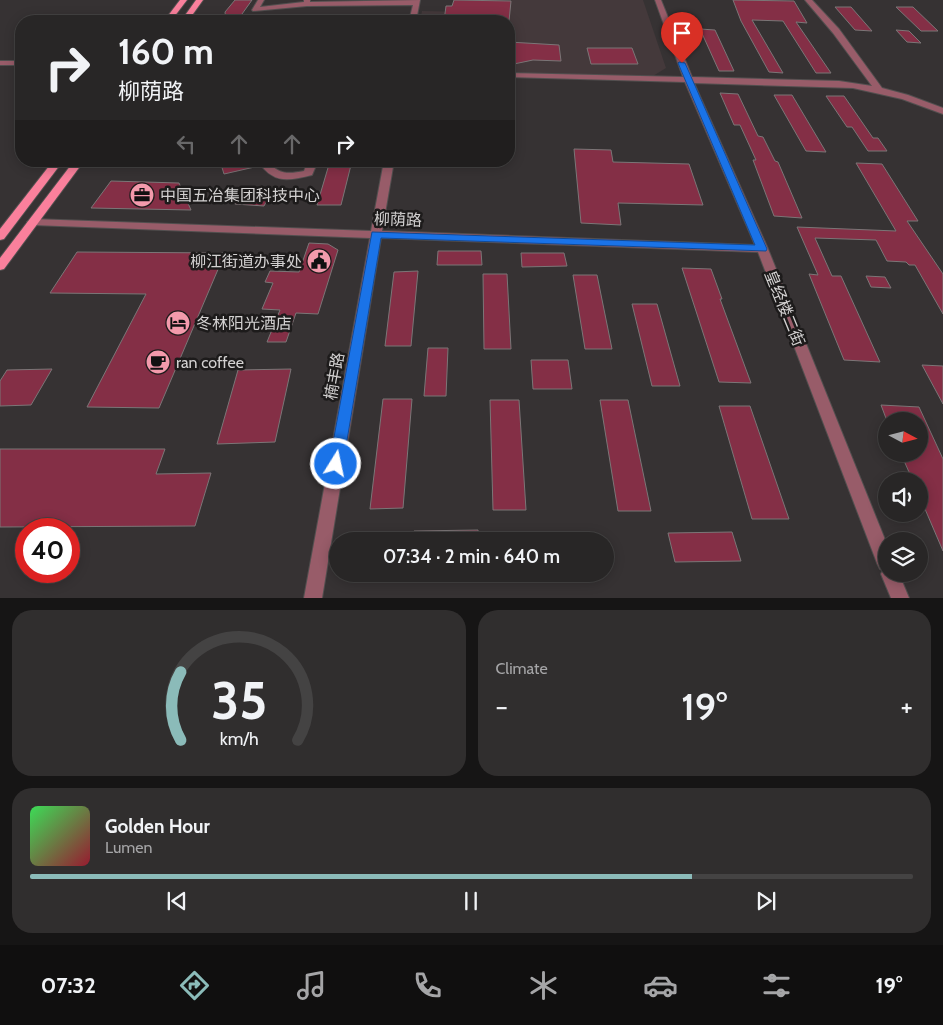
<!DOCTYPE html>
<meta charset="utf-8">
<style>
:root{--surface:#282626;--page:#302e2e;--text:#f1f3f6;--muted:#a5a5a7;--line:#444343;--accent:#8bbbb9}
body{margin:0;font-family:Cabin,"Noto Sans SC",sans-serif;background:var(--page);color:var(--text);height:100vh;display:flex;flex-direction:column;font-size:19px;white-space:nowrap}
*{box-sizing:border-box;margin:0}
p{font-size:16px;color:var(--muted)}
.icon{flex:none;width:28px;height:28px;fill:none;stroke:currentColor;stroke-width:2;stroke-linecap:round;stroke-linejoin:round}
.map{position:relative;height:598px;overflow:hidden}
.details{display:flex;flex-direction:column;gap:12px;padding:12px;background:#161515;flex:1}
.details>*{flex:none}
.banner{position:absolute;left:15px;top:15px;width:500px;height:152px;border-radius:20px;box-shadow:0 2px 12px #0003,0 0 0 1px var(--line);background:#282626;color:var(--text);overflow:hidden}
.needle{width:32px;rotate:97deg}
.buttons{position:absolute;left:878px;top:412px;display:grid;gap:10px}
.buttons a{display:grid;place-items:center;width:50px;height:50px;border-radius:50%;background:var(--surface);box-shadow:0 2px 12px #0003,0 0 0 1px var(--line);font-size:25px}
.speed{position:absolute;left:15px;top:518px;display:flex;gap:10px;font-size:25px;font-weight:700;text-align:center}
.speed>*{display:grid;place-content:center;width:65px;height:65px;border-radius:50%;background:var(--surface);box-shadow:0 2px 12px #0003,0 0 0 1px var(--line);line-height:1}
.speed .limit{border:8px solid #d22;background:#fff;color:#111}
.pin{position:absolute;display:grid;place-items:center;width:42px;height:42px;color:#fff;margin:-51px -21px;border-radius:50% 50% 50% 0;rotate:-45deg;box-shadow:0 0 5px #0007}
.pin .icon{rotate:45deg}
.me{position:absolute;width:55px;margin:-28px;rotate:10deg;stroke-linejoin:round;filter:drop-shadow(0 0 4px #0008)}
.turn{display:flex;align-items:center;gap:18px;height:105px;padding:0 20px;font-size:22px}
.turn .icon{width:65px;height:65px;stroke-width:2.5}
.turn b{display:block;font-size:35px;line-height:42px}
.lanes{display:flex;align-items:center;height:48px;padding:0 20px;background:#0003;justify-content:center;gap:25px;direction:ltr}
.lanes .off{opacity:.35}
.big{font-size:38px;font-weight:600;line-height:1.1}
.details .card{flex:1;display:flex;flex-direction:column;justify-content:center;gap:8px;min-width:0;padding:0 18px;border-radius:20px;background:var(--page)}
.details .dial{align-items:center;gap:0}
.dial svg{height:130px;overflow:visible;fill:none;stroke:var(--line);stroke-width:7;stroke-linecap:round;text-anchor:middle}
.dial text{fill:var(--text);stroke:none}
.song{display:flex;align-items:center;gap:15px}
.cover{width:60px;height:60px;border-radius:8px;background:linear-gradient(135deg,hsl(130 70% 55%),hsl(350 70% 35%))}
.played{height:5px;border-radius:2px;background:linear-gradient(90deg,var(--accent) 75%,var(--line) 75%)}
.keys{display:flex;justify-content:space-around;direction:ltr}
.heat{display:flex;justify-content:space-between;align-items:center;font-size:28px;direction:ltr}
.details .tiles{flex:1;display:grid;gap:12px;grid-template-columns:1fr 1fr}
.card:last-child{grid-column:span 2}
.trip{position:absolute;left:329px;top:532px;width:285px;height:50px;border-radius:25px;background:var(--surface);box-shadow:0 2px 12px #0003,0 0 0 1px var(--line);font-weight:600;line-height:50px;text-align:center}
.tabs{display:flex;height:80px;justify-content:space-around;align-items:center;background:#100f0f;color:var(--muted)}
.tabs .icon{width:35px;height:35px}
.tabs .on{color:var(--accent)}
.tabs b{font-size:22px;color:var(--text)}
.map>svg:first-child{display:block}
.built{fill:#44393b}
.building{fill:#842f46;stroke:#7b7677}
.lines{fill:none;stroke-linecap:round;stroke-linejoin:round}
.minor-casing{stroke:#524f4f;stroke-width:2}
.major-casing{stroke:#524f4f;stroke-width:2}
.minor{fill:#985c69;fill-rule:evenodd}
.major{fill:#fa809c;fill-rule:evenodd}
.route{fill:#1a73e8;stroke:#114b97}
.labels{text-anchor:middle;stroke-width:5;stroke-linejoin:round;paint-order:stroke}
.poi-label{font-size:16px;fill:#d3d1d1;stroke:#1d1b1b;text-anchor:start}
.street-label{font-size:16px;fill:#d3d1d1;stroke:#1d1b1b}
</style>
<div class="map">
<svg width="943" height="598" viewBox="0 0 943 598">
<rect width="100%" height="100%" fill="#363233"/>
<polygon class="built" points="465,0 643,0 666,68 653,76 509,73 509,21 420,21 422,11 462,12"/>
<g class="building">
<polygon points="235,0 252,0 237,21 226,21 225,12"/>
<polygon points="454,0 511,1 509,21 444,21 446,6 452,6"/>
<polygon points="733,0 794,1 807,23 796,22 831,73 816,73 783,21 752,20 783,73 769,72 741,21"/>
<polygon points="835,7 851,7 872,31 855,30"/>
<polygon points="896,7 913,7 938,31 921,31"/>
<polygon points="700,29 715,30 734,71 719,71"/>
<polygon points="896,30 909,31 921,43 907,42"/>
<polygon points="509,42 559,45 561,61 533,60 509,65"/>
<polygon points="587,48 632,48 638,64 591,64"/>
<polygon points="720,93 738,94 758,136 763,137 775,161 778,162 802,218 774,216 753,160 756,160 740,125 734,125"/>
<polygon points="774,95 792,95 826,152 806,151"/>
<polygon points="826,96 844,96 873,138 878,138 887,151 868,151 852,127 847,127"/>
<polygon points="574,149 611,150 613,162 689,164 703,205 618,203 621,225 581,223"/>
<polygon points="220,161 256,161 259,166 224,174"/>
<polygon points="330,161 352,161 341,205 317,205"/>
<polygon points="856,163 882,164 918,221 907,221 943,274 943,314 915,265 909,265 906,262 887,261 876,240 815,238 832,276 841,276 880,362 844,360 809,274 818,275 797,227 896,231"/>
<polygon points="111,181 179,183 191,210 91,208"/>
<polygon points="243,191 271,193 264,206 235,204"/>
<polygon points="309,243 328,244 338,250 318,314 296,313 286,342 267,342 280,310 262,309 273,283 265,282 270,271 299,272"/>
<polygon points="438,251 481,251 482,265 437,265"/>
<polygon points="77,252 225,253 159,408 87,407 146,294 50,293"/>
<polygon points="521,253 564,253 567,266 522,267"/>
<polygon points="682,268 711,269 722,299 720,299 751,383 719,382"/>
<polygon points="418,271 411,346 385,346 394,272"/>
<polygon points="483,274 507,274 511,349 484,349"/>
<polygon points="573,275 597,275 612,349 585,349"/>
<polygon points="866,276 885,277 891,288 871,287"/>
<polygon points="632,304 657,304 680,386 652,386"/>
<polygon points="428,348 448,348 446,396 424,396"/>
<polygon points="531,360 568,360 572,389 533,389"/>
<polygon points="922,365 943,366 943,404"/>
<polygon points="52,369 31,405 0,406 0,381 7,370"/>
<polygon points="291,369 275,442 217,444 238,370"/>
<polygon points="383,399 412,399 403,508 370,509"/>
<polygon points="490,400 519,400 526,510 493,510"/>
<polygon points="600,400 628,400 651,511 618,511"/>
<polygon points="881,405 919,407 943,459 943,551 919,495 919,481 913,481 901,454 919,454 919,421 887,421"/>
<polygon points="719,406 750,406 789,519 752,519"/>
<polygon points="0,449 165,449 156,474 211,473 195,526 0,527"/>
<polygon points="478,530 479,541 414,541 414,531"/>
<polygon points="732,532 741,561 675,562 668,533"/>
</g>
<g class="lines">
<defs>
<g id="minor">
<polygon points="258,0 264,0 260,7 304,2 304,0 310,0 310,2 420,0 416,21 409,21 413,5 307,6 253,11 252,10"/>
<polygon points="655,0 661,0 692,77 839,81 872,86 833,33 805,0 812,0 839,29 882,88 908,95 943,108 943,114 902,99 853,88 694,83 768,249 886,542 886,574 899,574 909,598 891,598 881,574 883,570 880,569 877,563 758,252 381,238 322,598 304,598 370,238 33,225 27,222 33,219 371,231 384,161 394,161 382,231 755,245 685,82 509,77 509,73 683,77"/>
<polygon points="363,16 367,18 366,21 293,21 297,19"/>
<rect x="0" y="61" width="21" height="4"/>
<path d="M258 161H268C278 175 289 174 304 171L308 161H318L312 175C288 181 273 184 258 161Z"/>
</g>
<g id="major">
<polygon points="180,0 187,0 171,21 164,21"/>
<polygon points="196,0 203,0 188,21 181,21"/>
<polygon points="53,161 63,161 4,239 0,240 0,229"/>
<polygon points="74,161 84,161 4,269 0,270 0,258"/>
</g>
</defs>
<use href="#minor" class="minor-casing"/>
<use href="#major" class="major-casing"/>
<use href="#minor" class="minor"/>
<use href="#major" class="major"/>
</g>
<polygon class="route" points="679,62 685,63 767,249 766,251 381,238 343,464 341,468 336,470 331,468 329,464 372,232 755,245 678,63"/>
<defs>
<symbol id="office-disc" viewBox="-11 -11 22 22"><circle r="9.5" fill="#f39aac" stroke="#1d1b1b"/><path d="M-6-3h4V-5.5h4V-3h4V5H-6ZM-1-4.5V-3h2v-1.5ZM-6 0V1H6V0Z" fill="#111"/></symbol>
<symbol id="civic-disc" viewBox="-11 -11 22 22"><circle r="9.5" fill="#f39aac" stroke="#1d1b1b"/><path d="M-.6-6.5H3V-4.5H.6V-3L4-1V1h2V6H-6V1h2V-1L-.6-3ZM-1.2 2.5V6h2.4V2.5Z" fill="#111"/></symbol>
<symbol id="hotel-disc" viewBox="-11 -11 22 22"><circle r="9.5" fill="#f39aac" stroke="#1d1b1b"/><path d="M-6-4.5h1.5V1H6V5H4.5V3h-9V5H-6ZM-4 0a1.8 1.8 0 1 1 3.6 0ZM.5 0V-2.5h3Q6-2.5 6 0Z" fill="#111"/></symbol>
<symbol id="cafe-disc" viewBox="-11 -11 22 22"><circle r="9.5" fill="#f39aac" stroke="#1d1b1b"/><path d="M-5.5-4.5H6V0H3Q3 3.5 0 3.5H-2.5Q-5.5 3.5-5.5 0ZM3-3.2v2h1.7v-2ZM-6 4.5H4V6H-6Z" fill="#111"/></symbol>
</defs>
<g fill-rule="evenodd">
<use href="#office-disc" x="128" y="181" width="28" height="28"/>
<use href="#civic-disc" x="305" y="247" width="28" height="28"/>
<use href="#hotel-disc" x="164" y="309" width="28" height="28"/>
<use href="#cafe-disc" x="144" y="348" width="28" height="28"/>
</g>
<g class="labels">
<g class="poi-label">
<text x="160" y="201">中国五冶集团科技中心</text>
<text x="302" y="267" text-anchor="end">柳江街道办事处</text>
<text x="196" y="329">冬林阳光酒店</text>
<text x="176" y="368">ran coffee</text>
</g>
<g class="street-label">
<text transform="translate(398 219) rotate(2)" y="6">柳荫路</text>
<text transform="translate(785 308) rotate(68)" y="6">皇经楼二街</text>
<text transform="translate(334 376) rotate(-80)" y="6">楠丰路</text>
</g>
</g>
</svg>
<div class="buttons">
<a><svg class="needle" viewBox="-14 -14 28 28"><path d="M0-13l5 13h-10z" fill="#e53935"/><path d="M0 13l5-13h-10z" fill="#a5a5a7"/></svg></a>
<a><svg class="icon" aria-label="sound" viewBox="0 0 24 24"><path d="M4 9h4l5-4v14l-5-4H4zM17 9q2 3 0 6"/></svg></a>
<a><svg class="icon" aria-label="layers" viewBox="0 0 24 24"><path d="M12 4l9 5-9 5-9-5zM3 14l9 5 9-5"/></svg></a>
</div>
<div class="speed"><div class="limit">40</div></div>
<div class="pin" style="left:682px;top:63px;background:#d93025"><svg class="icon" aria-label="arrive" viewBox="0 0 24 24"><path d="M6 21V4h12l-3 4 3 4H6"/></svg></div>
<svg class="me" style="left:336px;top:464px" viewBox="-20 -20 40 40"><circle r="17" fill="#1a73e8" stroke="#fff" stroke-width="3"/><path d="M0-11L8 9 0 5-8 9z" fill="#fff"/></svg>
<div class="trip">07:34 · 2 min · 640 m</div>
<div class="banner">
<div class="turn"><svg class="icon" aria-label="right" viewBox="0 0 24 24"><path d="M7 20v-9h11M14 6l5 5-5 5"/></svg><div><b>160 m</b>柳荫路</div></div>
<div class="lanes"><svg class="icon off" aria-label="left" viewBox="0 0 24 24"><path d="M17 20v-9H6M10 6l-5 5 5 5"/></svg><svg class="icon off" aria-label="ahead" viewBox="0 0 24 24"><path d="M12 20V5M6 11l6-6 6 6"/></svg><svg class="icon off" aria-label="ahead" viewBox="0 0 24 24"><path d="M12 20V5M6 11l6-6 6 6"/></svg><svg class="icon" aria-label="right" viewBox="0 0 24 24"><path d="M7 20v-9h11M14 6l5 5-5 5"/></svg></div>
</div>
</div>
<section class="details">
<div class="tiles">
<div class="card dial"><svg viewBox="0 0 100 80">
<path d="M14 69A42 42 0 1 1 86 69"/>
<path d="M14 69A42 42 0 0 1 14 27" stroke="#8bbbb9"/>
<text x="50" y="56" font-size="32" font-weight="700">35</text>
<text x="50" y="72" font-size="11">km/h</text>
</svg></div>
<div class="card"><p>Climate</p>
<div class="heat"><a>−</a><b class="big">19°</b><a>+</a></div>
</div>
<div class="card">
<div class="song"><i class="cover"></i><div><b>Golden Hour</b><p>Lumen</p></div></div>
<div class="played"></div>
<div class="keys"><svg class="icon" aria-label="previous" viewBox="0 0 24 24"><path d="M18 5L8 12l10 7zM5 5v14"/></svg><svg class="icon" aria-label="pause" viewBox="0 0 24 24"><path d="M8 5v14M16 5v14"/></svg><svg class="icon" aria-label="next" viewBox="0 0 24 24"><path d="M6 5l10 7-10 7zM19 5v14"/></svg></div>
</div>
</div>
</section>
<nav class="tabs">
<b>07:32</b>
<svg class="icon on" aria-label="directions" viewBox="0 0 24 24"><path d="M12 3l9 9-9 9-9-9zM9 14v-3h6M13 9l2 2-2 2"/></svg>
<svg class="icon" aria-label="music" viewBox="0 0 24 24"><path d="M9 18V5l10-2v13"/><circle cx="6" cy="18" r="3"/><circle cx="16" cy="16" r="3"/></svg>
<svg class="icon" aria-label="phone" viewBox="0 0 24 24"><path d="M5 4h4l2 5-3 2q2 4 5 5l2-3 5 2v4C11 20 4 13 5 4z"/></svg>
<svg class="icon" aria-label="climate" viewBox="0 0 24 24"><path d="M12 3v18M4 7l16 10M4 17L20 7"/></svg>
<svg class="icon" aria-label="car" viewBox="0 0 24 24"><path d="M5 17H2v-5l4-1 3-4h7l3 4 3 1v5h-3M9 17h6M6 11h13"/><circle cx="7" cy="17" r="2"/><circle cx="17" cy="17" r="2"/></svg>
<svg class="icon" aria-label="filters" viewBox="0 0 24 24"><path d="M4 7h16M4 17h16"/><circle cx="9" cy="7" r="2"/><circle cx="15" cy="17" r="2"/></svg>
<b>19°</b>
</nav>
